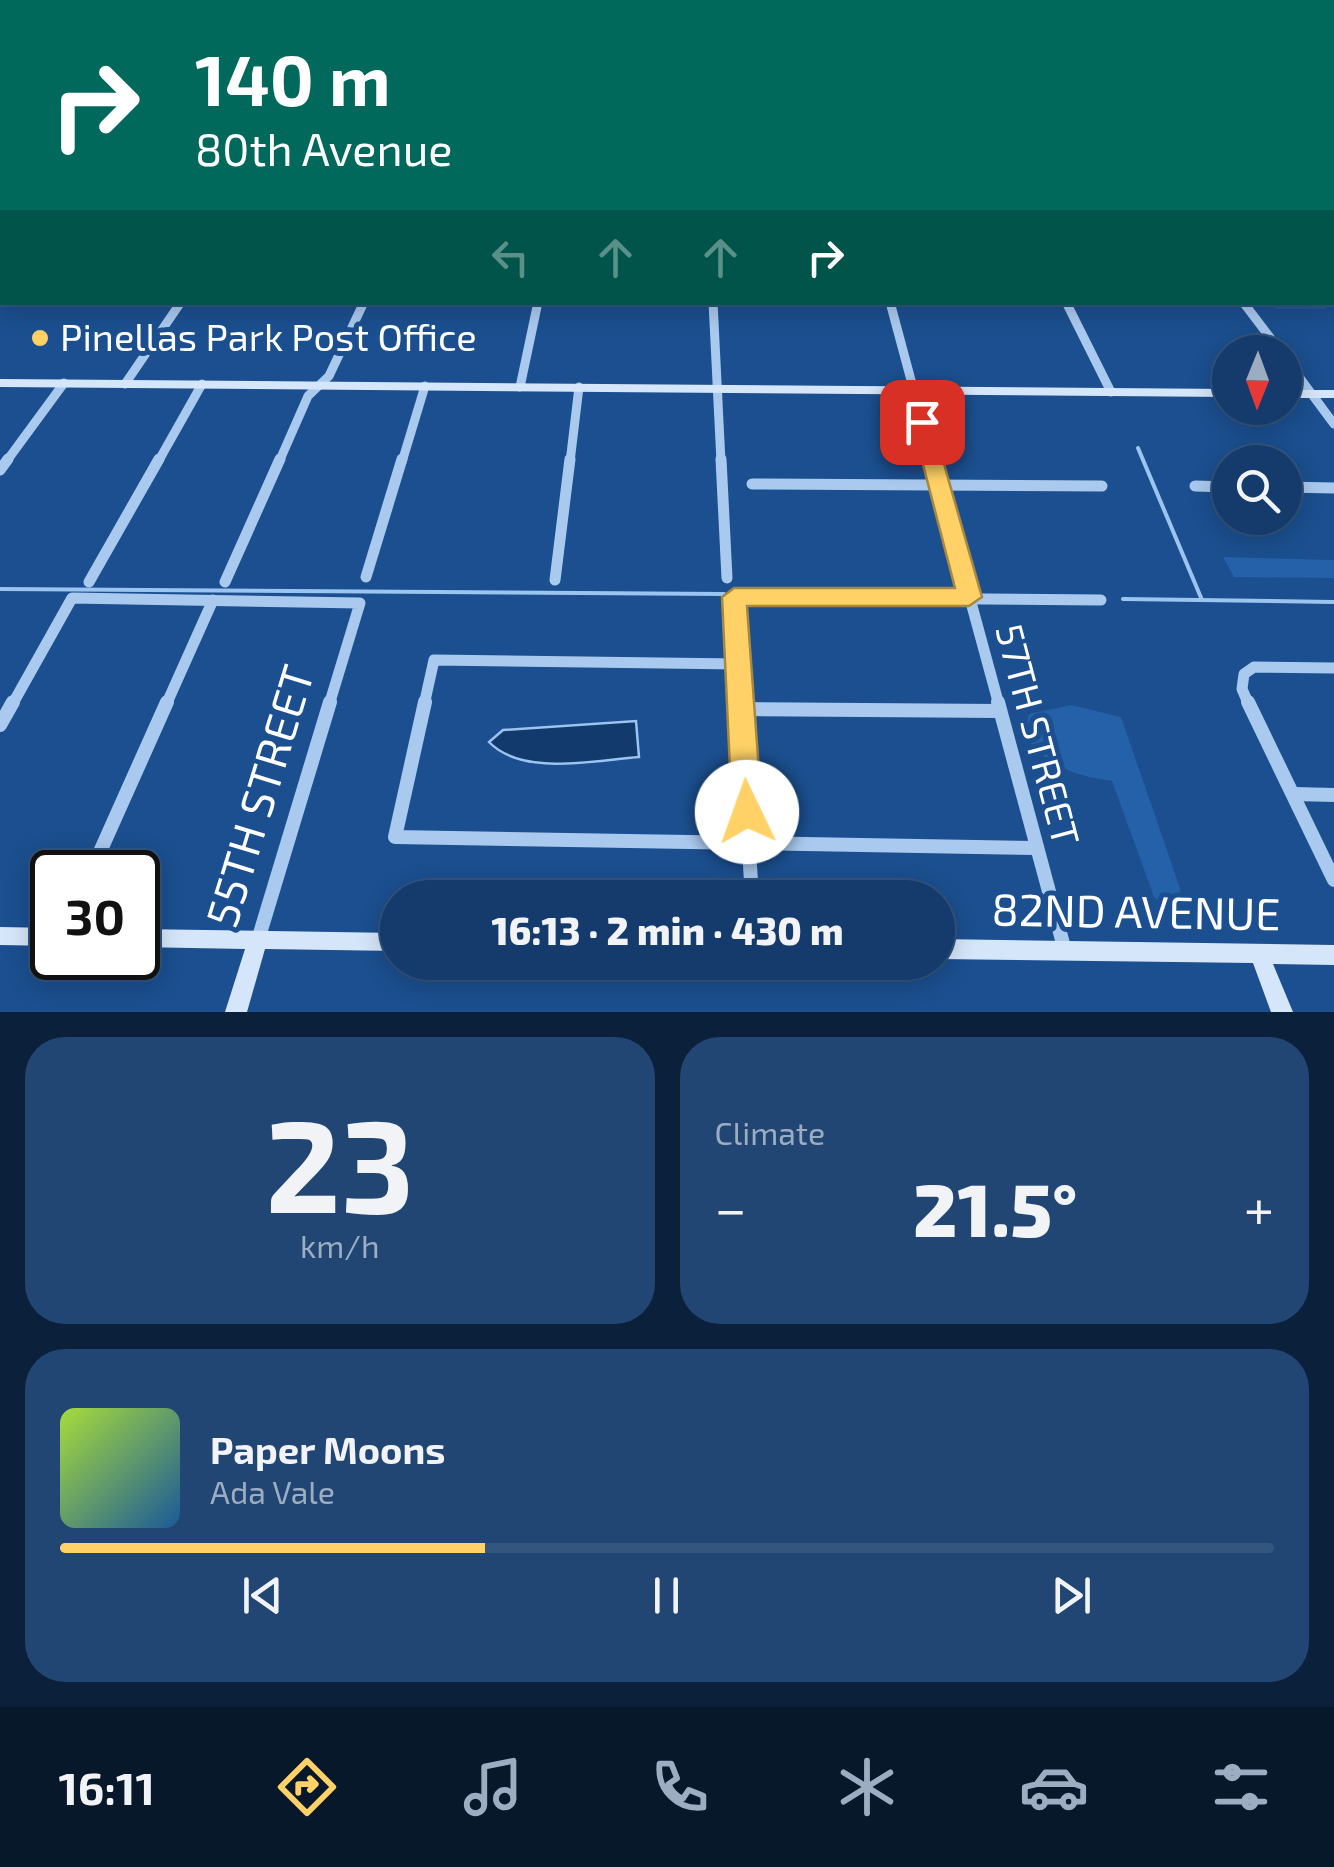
<!DOCTYPE html>
<meta charset="utf-8">
<style>
:root{--surface:#143b6b;--page:#214673;--text:#f1f3f6;--muted:#9dadc1;--line:#33557e;--accent:#ffd166}
body{margin:0;font-family:"Exo 2",sans-serif;background:var(--page);color:var(--text);height:100vh;display:flex;flex-direction:column;font-size:38px;white-space:nowrap}
*{box-sizing:border-box;margin:0}
p{font-size:32px;color:var(--muted)}
.icon{flex:none;width:55px;height:55px;fill:none;stroke:currentColor;stroke-width:2;stroke-linecap:round;stroke-linejoin:round}
.map{position:relative;height:1012px;overflow:hidden}
.details{display:flex;flex-direction:column;gap:25px;padding:25px;background:#0b203b;flex:1}
.details>*{flex:none}
.hud{position:absolute;left:0px;top:0px;width:1335px;height:305px;box-shadow:0 5px 25px #0003,0 0 0 2px var(--line);background:#00695c;color:#fff;overflow:hidden}
.needle{width:65px;rotate:181deg}
.controls{position:absolute;left:1212px;top:335px;display:grid;gap:20px}
.controls a{display:grid;place-items:center;width:90px;height:90px;border-radius:50%;background:var(--surface);box-shadow:0 5px 25px #0003,0 0 0 2px var(--line);font-size:50px}
.speed{position:absolute;left:30px;top:850px;display:flex;gap:20px;font-size:50px;font-weight:700;text-align:center}
.speed>*{display:grid;place-content:center;width:130px;height:130px;border-radius:50%;background:var(--surface);box-shadow:0 5px 25px #0003,0 0 0 2px var(--line);line-height:1}
.speed .limit{border:5px solid #111;border-radius:15px;background:#fff;color:#111}
.pin{position:absolute;display:grid;place-items:center;width:85px;height:85px;color:#fff;margin:-42px;border-radius:20px;box-shadow:0 5px 15px #0006}
.me{position:absolute;width:110px;margin:-55px;rotate:357deg;stroke-linejoin:round;filter:drop-shadow(0 0 8px #0008)}
.turn{display:flex;align-items:center;gap:35px;height:210px;padding:0 30px;font-size:45px}
.turn .icon{width:130px;height:130px;stroke-width:2.5}
.turn b{display:block;font-size:70px;line-height:85px}
.lanes{display:flex;align-items:center;height:95px;padding:0 30px;background:#0003;justify-content:center;gap:50px;direction:ltr}
.lanes .off{opacity:.35}
.big{font-size:75px;font-weight:800;line-height:1.1}
.details .tile{flex:1;display:flex;flex-direction:column;justify-content:center;gap:15px;min-width:0;padding:0 35px;border-radius:40px;background:var(--page)}
.details .dial{align-items:center;gap:0}
.dial b{font-size:130px;line-height:1}
.song{display:flex;align-items:center;gap:30px}
.cover{width:120px;height:120px;border-radius:15px;background:linear-gradient(135deg,hsl(80 70% 55%),hsl(210 70% 35%))}
.played{height:10px;border-radius:5px;background:linear-gradient(90deg,var(--accent) 35%,var(--line) 35%)}
.keys{display:flex;justify-content:space-around;direction:ltr}
.heat{display:flex;justify-content:space-between;align-items:center;font-size:55px;direction:ltr}
.details .tiles{flex:1;display:grid;gap:25px;grid-template-columns:1fr 1fr}
.tile:last-child{grid-column:span 2}
.trip{position:absolute;left:380px;top:880px;width:575px;height:100px;border-radius:50px;background:var(--surface);box-shadow:0 5px 25px #0003,0 0 0 2px var(--line);font-weight:800;line-height:100px;text-align:center}
.dock{display:flex;height:160px;justify-content:space-around;align-items:center;background:#08182b;color:var(--muted)}
.dock .icon{width:70px;height:70px}
.dock .active{color:var(--accent)}
.dock b{font-size:45px;color:var(--text)}
.map>svg:first-child{display:block}
.green{fill:#2461a8}
.water{fill:#123a6d;stroke:#9cc4f0;stroke-width:2.5}
.lines{fill:none;stroke-linecap:round;stroke-linejoin:round}
.stream{stroke:#9cc4f0;stroke-width:4}
.street-far3{stroke:#a9c9ee;stroke-width:5}
.street-far2{stroke:#a9c9ee;stroke-width:9}
.street-far1{stroke:#a9c9ee;stroke-width:11}
.street{stroke:#a9c9ee;stroke-width:14}
.secondary{fill:#d6e6fa;fill-rule:evenodd}
.primary{fill:#f0f6ff;fill-rule:evenodd}
.rail-casing{stroke:#fff;stroke-width:5}
.rail{stroke:#1b4f8f;stroke-width:2.5;stroke-dasharray:6;stroke-linecap:butt}
.wall{fill:#245895}
.route{fill:#ffd166;stroke:#a68842;stroke-width:2.5}
.poi-dot{fill:#ffd166;stroke:#1b4f8f;stroke-width:4}
.labels{text-anchor:middle;stroke-width:10;stroke-linejoin:round;paint-order:stroke}
.poi-label{font-size:38px;fill:#fff;stroke:#1b4f8f;text-anchor:start}
.street-label{font-size:38px;fill:#fff;stroke:#1b4f8f}
.near-street-label{font-size:45px;fill:#fff;stroke:#1b4f8f}
</style>
<div class="map">
<svg width="1334" height="1012" viewBox="0 0 1334 1012">
<rect width="100%" height="100%" fill="#1b4f8f"/>
<g class="green">
<polygon points="1223,557 1334,560 1334,578 1234,577"/>
<path d="M1071 705 1121 717 1180 888 1183 918 1154 897 1112 781C1073 775 1049 768 1024 735L1029 714Z"/>
</g>
<path class="water" d="M636 721 639 757C595 760 523 777 489 742L503 730Z"/>
<g class="lines">
<g class="stream">
<polyline points="1138,448 1202,600"/>
<polyline points="0,589 724,594"/>
<polyline points="1123,599 1334,602"/>
</g>
<polyline class="street-far3" points="65,2 69,0"/>
<g class="street-far2">
<polyline points="713,302 721,462"/>
<polyline points="890,302 933,462"/>
<polyline points="1066,302 1111,392"/>
<polyline points="1243,302 1281,352"/>
<polyline points="1285,358 1334,424"/>
<polyline points="125,384 181,302"/>
<polyline points="520,387 538,302"/>
<polyline points="6,462 64,383"/>
<polyline points="158,462 202,384"/>
<polyline points="279,462 308,396 329,376 364,302"/>
<polyline points="402,462 425,386"/>
<polyline points="570,462 579,387"/>
</g>
<g class="street-far1">
<polyline points="721,459 727,578"/>
<polyline points="932,459 999,705"/>
<polyline points="0,470 8,459"/>
<polyline points="752,484 1102,486"/>
<polyline points="1195,486 1230,487"/>
<polyline points="1285,487 1334,488"/>
<polyline points="366,577 402,459"/>
<polyline points="555,580 570,459"/>
<polyline points="89,582 159,459"/>
<polyline points="225,582 280,459"/>
<polyline points="12,705 72,598 360,603 329,705"/>
<polyline points="166,705 213,600"/>
<polyline points="424,705 434,660 738,664"/>
<polyline points="740,705 734,597 1101,600"/>
<polyline points="1249,705 1242,689 1244,674 1254,667 1334,668"/>
</g>
<g class="street">
<polyline points="425,702 395,837 1037,848"/>
<polyline points="740,702 752,898"/>
<polyline points="998,702 1065,951"/>
<polyline points="1248,702 1334,880"/>
<polyline points="741,709 1000,711"/>
<polyline points="0,725 13,702"/>
<polyline points="1294,794 1334,795"/>
<polyline points="91,872 167,702"/>
<polyline points="258,940 330,702"/>
</g>
<g class="secondary">
<polygon points="865,0 871,0 872,2 866,2"/>
<rect x="0" y="15" width="2" height="4"/>
<rect x="1332" y="21" width="2" height="4"/>
<polygon points="2,210 2,218 0,219 0,211"/>
<polygon points="1332,212 1334,213 1334,220 1332,219"/>
<polygon points="0,379 1230,389 1230,397 0,387"/>
<rect x="1285" y="390" width="49" height="8"/>
<polygon points="0,927 52,928 52,946 0,945"/>
<polygon points="138,929 398,933 398,951 265,949 247,1012 225,1012 245,949 138,947"/>
<polygon points="938,939 1334,945 1334,965 1273,964 1293,1012 1271,1012 1253,963 938,959"/>
</g>
<g class="primary">
<rect x="0" y="141" width="2" height="6"/>
<rect x="1332" y="149" width="2" height="6"/>
</g>
<defs>
<polyline id="rail" points="552,0 559,2"/>
</defs>
<use href="#rail" class="rail-casing"/>
<use href="#rail" class="rail"/>
</g>
<polygon class="wall" points="1271,302 1328,302 1325,309 1276,309"/>
<polygon class="route" points="922,416 932,422 982,597 969,606 747,606 762,812 758,821 747,825 736,821 732,812 722,597 734,588 955,588 912,422"/>
<circle class="poi-dot" cx="40" cy="338" r="10"/>
<g class="labels">
<g class="poi-label">
<text x="60" y="351">Pinellas Park Post Office</text>
</g>
<g class="street-label">
<text transform="translate(1037 735) rotate(75)" y="13">57TH STREET</text>
</g>
<g class="near-street-label">
<text transform="translate(260 796) rotate(-73)" y="16">55TH STREET</text>
<text transform="translate(1136 912) rotate(1)" y="16">82ND AVENUE</text>
</g>
</g>
</svg>
<div class="controls">
<a><svg class="needle" viewBox="-14 -14 28 28"><path d="M0-13l5 13h-10z" fill="#e53935"/><path d="M0 13l5-13h-10z" fill="#9dadc1"/></svg></a>
<a><svg class="icon" aria-label="search" viewBox="0 0 24 24"><circle cx="10" cy="10" r="6"/><path d="M15 15l6 6"/></svg></a>
</div>
<div class="speed"><div class="limit">30</div></div>
<div class="pin" style="left:922px;top:422px;background:#d93025"><svg class="icon" aria-label="arrive" viewBox="0 0 24 24"><path d="M6 21V4h12l-3 4 3 4H6"/></svg></div>
<svg class="me" style="left:747px;top:812px" viewBox="-20 -20 40 40"><circle r="19" fill="#fff"/><path d="M0-13L10 11 0 6-10 11z" fill="#ffd166"/></svg>
<div class="trip">16:13 · 2 min · 430 m</div>
<div class="hud">
<div class="turn"><svg class="icon" aria-label="right" viewBox="0 0 24 24"><path d="M7 20v-9h11M14 6l5 5-5 5"/></svg><div><b>140 m</b>80th Avenue</div></div>
<div class="lanes"><svg class="icon off" aria-label="left" viewBox="0 0 24 24"><path d="M17 20v-9H6M10 6l-5 5 5 5"/></svg><svg class="icon off" aria-label="ahead" viewBox="0 0 24 24"><path d="M12 20V5M6 11l6-6 6 6"/></svg><svg class="icon off" aria-label="ahead" viewBox="0 0 24 24"><path d="M12 20V5M6 11l6-6 6 6"/></svg><svg class="icon" aria-label="right" viewBox="0 0 24 24"><path d="M7 20v-9h11M14 6l5 5-5 5"/></svg></div>
</div>
</div>
<section class="details">
<div class="tiles">
<div class="tile dial"><b>23</b><p>km/h</p></div>
<div class="tile"><p>Climate</p>
<div class="heat"><a>−</a><b class="big">21.5°</b><a>+</a></div>
</div>
<div class="tile">
<div class="song"><i class="cover"></i><div><b>Paper Moons</b><p>Ada Vale</p></div></div>
<div class="played"></div>
<div class="keys"><svg class="icon" aria-label="previous" viewBox="0 0 24 24"><path d="M18 5L8 12l10 7zM5 5v14"/></svg><svg class="icon" aria-label="pause" viewBox="0 0 24 24"><path d="M8 5v14M16 5v14"/></svg><svg class="icon" aria-label="next" viewBox="0 0 24 24"><path d="M6 5l10 7-10 7zM19 5v14"/></svg></div>
</div>
</div>
</section>
<nav class="dock">
<b>16:11</b>
<svg class="icon active" aria-label="directions" viewBox="0 0 24 24"><path d="M12 3l9 9-9 9-9-9zM9 14v-3h6M13 9l2 2-2 2"/></svg>
<svg class="icon" aria-label="music" viewBox="0 0 24 24"><path d="M9 18V5l10-2v13"/><circle cx="6" cy="18" r="3"/><circle cx="16" cy="16" r="3"/></svg>
<svg class="icon" aria-label="phone" viewBox="0 0 24 24"><path d="M5 4h4l2 5-3 2q2 4 5 5l2-3 5 2v4C11 20 4 13 5 4z"/></svg>
<svg class="icon" aria-label="climate" viewBox="0 0 24 24"><path d="M12 3v18M4 7l16 10M4 17L20 7"/></svg>
<svg class="icon" aria-label="car" viewBox="0 0 24 24"><path d="M5 17H2v-5l4-1 3-4h7l3 4 3 1v5h-3M9 17h6M6 11h13"/><circle cx="7" cy="17" r="2"/><circle cx="17" cy="17" r="2"/></svg>
<svg class="icon" aria-label="filters" viewBox="0 0 24 24"><path d="M4 7h16M4 17h16"/><circle cx="9" cy="7" r="2"/><circle cx="15" cy="17" r="2"/></svg>
</nav>
